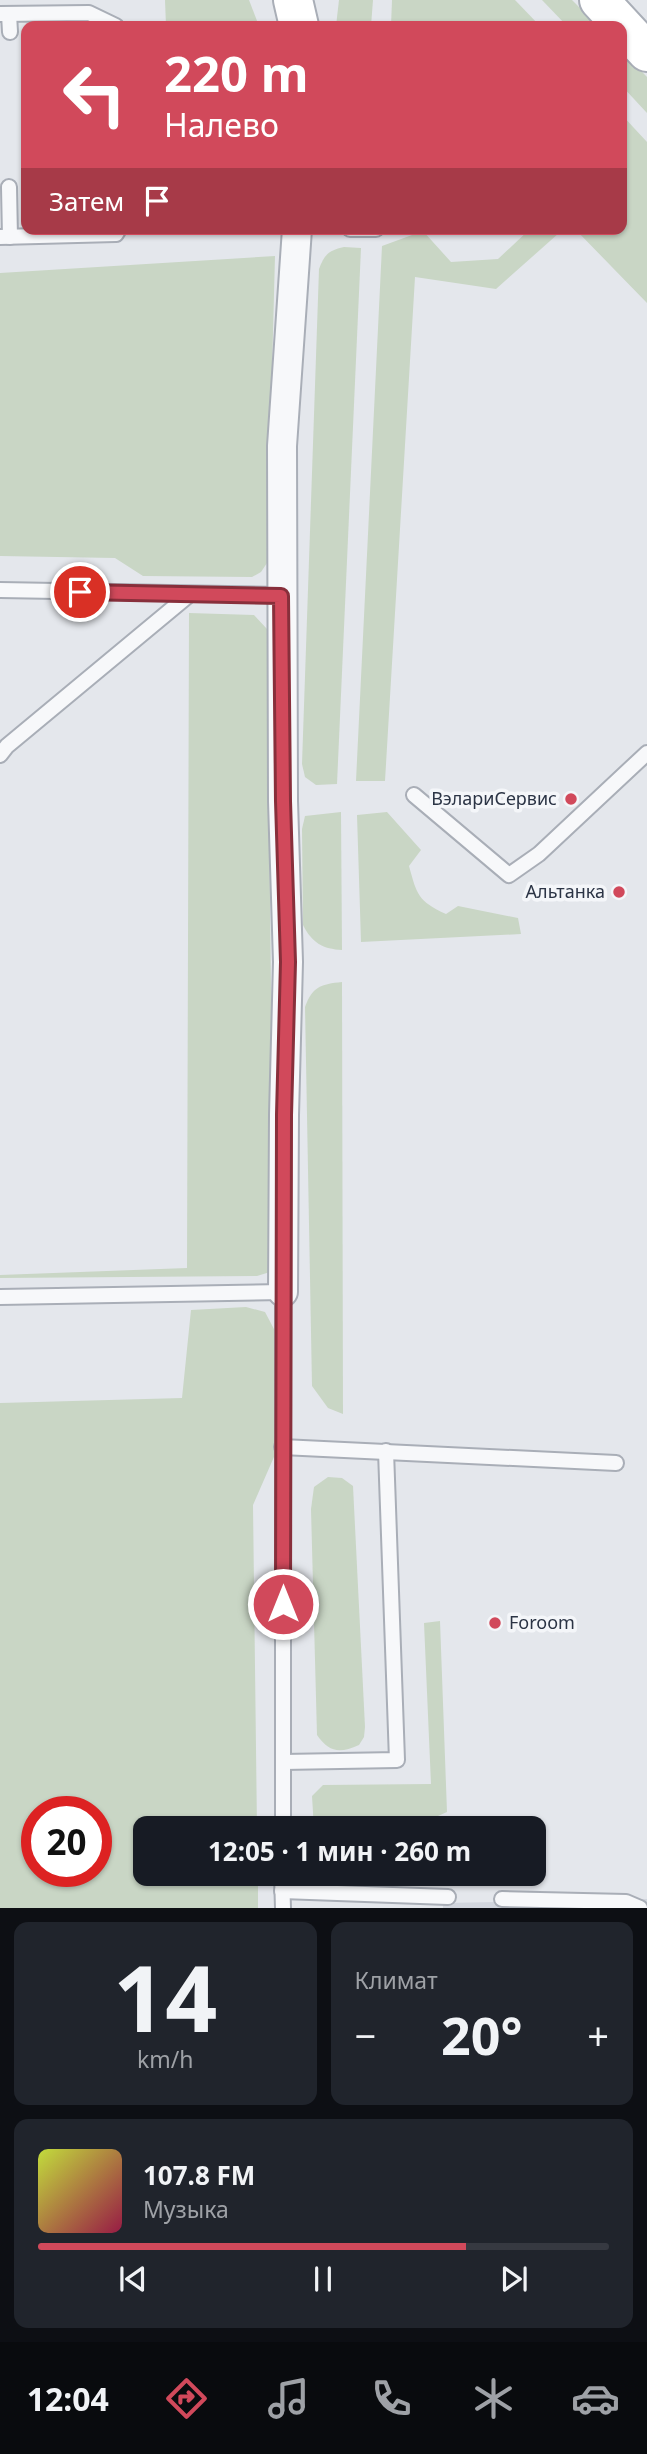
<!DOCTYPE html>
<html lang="ru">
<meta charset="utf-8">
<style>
:root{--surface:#171b24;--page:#20242c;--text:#f1f3f6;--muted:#9ea1a6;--line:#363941;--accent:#d1495b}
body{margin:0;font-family:"Noto Sans",sans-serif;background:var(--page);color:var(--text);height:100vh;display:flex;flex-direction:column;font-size:26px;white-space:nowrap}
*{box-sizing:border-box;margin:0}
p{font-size:23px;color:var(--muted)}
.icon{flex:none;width:38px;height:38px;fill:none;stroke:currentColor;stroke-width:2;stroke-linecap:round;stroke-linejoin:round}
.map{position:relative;height:1908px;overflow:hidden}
.panel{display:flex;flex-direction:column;gap:14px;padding:14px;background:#0d0f14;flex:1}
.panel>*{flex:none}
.guide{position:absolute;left:21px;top:21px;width:606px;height:214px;border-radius:14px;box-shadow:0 2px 5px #0004;background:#d1495b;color:#fff;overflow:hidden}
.speed{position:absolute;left:21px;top:1796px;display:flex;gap:14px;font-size:35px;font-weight:700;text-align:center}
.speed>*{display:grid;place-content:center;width:91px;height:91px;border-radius:50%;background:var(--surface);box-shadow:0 2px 5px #0004;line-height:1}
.speed .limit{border:10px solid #d22;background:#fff;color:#111}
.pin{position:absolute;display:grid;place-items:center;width:60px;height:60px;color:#fff;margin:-30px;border:4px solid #fff;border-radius:50%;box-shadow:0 2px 7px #0007}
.me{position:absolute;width:77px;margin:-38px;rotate:0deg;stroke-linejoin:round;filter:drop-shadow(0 0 5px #0008)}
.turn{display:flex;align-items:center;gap:24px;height:147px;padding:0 28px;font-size:32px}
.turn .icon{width:91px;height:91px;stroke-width:2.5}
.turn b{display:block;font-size:49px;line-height:60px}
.then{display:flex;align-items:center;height:66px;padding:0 28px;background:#0003;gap:14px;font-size:26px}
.big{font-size:52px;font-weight:700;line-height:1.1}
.panel .tile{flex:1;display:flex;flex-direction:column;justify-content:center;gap:10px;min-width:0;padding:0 24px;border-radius:14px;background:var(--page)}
.panel .dial{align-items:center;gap:0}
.dial b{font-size:91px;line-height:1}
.song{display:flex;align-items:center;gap:21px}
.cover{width:84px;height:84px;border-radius:10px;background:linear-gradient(135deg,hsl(70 70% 55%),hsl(340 70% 35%))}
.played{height:7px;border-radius:4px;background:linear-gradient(90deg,var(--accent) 75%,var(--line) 75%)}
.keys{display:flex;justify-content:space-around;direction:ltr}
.heat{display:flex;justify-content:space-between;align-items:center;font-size:38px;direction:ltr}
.panel .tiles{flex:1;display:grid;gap:14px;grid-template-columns:1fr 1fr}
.tile:last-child{grid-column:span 2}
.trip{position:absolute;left:133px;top:1816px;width:413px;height:70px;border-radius:14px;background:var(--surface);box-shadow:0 2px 5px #0004;font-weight:700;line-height:70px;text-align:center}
.dock{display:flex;height:112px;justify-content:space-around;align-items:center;background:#090b0e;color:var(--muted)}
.dock .icon{width:49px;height:49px}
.dock .current{color:var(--accent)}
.dock b{font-size:32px;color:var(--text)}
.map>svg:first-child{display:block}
.built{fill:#d2d6de}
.green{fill:#c9d6c5;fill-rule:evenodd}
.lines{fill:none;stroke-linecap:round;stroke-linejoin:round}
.lane-casing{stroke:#a9aeb7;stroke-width:18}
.street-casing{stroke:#a9aeb7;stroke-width:32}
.secondary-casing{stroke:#a9aeb7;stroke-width:42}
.lane{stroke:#f7f8fa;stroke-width:14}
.street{stroke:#f7f8fa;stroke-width:28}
.secondary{stroke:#fff;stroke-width:38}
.route-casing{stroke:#882f3b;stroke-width:18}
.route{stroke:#d1495b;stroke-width:12}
.poi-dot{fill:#d1495b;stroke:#f4f6f9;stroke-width:2.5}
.labels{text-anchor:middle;stroke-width:7;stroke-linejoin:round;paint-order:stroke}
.poi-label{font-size:18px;fill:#2b3445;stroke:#f4f6f9;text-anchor:end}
</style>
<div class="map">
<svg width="647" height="1908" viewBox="0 0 647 1908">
<rect width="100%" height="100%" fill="#e4e7ec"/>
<polygon class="built" points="647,1899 647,1908 443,1908 443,1903"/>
<g class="green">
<polygon points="165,0 249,0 259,26 166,26"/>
<polygon points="339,0 373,0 371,26 336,26"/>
<polygon points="392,0 515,0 540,26 391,26"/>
<polygon points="542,0 572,0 598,26 567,26"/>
<polygon points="621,50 647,77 647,113 621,85"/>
<polygon points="621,114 647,142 647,303 575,229 621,229"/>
<polygon points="530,229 556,229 559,233 496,289 415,277 385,781 356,781 382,246 423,231 451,262 498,259"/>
<path d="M344 247 361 248 337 784 316 785 305 777 302 764 319 269C324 255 329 250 344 247Z"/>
<polygon points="275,256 267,563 261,572 252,577 143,576 115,558 0,556 0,273"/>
<polygon points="189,613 254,615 267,629 274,1258 270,1272 257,1276 0,1278 0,1275 187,1268"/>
<path d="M341 812 342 950C323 949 312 943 303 925L302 829 305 816Z"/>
<path d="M387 812 421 850 409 866C417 895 418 901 446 914L458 906 518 918 521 934 361 942 357 815Z"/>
<path d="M342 982 343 1414 328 1408 312 1386 305 1007C312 987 321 984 342 982Z"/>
<path d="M246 1307 265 1312 275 1331 277 1450 253 1505 257 1829H145V1874H258V1908H0V1403L182 1398 191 1310ZM37 1811H96V1871H37Z"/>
<path d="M328 1477 342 1478 353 1486 365 1727 364 1737 359 1745C339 1754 329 1752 317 1735L311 1509 314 1487Z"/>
<polygon points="440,1621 447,1812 438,1816 438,1829 314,1829 312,1796 323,1785 431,1784 424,1623"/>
</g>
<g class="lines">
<defs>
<g id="lane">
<polyline points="0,14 89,13 116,26"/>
<polyline points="9,14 10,32"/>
<polyline points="9,187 10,237"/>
<polyline points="350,229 376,229"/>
<polyline points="0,237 116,234 119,229"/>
<polyline points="0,590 281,595"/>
<polyline points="0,755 7,746 190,594"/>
<polyline points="414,795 509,875 539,854 647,753"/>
<polyline points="0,1297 283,1292 283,1829"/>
<polyline points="282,1447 616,1463"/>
<polyline points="283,1762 397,1760 386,1451"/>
<polyline points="282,1874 283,1908"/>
<polyline points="282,1891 448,1897"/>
<polyline points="502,1899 626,1902 640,1908"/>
</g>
<polyline id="street" points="283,1292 284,1115 288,962 283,801 282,446 297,229"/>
<g id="secondary">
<polyline points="293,0 299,26"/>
<polyline points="599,0 647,52"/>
</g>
</defs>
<use href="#lane" class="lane-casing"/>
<use href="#street" class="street-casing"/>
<use href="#secondary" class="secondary-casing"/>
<use href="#lane" class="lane"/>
<use href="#street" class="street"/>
<use href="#secondary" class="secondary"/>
</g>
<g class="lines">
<defs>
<polyline id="route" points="80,592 281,596 283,801 288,962 284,1115 283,1604"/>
</defs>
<use href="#route" class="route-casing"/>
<use href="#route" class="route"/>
</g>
<g class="poi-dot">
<circle cx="571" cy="799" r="7"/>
<circle cx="619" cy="892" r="7"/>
<circle cx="495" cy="1623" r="7"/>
</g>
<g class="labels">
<g class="poi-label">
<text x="557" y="805">ВэлариСервис</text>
<text x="605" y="898">Альтанка</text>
<text x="509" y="1629" text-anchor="start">Foroom</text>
</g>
</g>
</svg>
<div class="speed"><div class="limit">20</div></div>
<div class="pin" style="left:80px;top:592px;background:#d93025"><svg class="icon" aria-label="arrive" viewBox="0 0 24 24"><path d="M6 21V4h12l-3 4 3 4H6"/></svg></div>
<svg class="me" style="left:283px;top:1604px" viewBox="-20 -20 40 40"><circle r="17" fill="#d1495b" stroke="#fff" stroke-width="3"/><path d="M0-11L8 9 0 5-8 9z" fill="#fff"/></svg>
<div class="trip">12:05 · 1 мин · 260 m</div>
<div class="guide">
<div class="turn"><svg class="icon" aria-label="left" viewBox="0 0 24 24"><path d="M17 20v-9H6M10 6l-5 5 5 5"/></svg><div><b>220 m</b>Налево</div></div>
<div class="then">Затем<svg class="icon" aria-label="arrive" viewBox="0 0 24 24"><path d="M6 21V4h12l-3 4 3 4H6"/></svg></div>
</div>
</div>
<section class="panel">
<div class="tiles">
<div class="tile dial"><b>14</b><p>km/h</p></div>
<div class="tile"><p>Климат</p>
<div class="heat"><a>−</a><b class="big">20°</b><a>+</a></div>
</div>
<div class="tile">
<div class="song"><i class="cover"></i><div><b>107.8 FM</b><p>Музыка</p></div></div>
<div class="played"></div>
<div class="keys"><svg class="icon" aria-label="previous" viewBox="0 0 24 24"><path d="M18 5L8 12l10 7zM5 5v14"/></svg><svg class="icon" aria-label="pause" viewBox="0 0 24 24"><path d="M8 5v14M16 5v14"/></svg><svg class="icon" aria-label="next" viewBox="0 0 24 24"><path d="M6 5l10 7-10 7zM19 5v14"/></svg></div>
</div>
</div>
</section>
<nav class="dock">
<b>12:04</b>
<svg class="icon current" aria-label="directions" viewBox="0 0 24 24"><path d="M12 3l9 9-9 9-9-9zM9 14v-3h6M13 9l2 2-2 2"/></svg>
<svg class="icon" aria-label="music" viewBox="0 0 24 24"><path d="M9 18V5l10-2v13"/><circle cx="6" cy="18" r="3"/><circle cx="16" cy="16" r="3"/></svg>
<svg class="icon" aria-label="phone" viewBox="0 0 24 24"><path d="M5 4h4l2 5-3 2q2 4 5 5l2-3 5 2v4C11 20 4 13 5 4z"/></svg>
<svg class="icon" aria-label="climate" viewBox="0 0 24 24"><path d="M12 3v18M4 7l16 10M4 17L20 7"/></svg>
<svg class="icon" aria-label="car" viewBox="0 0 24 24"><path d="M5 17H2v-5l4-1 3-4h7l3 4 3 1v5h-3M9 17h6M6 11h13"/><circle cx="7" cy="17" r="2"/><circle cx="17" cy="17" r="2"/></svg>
</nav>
